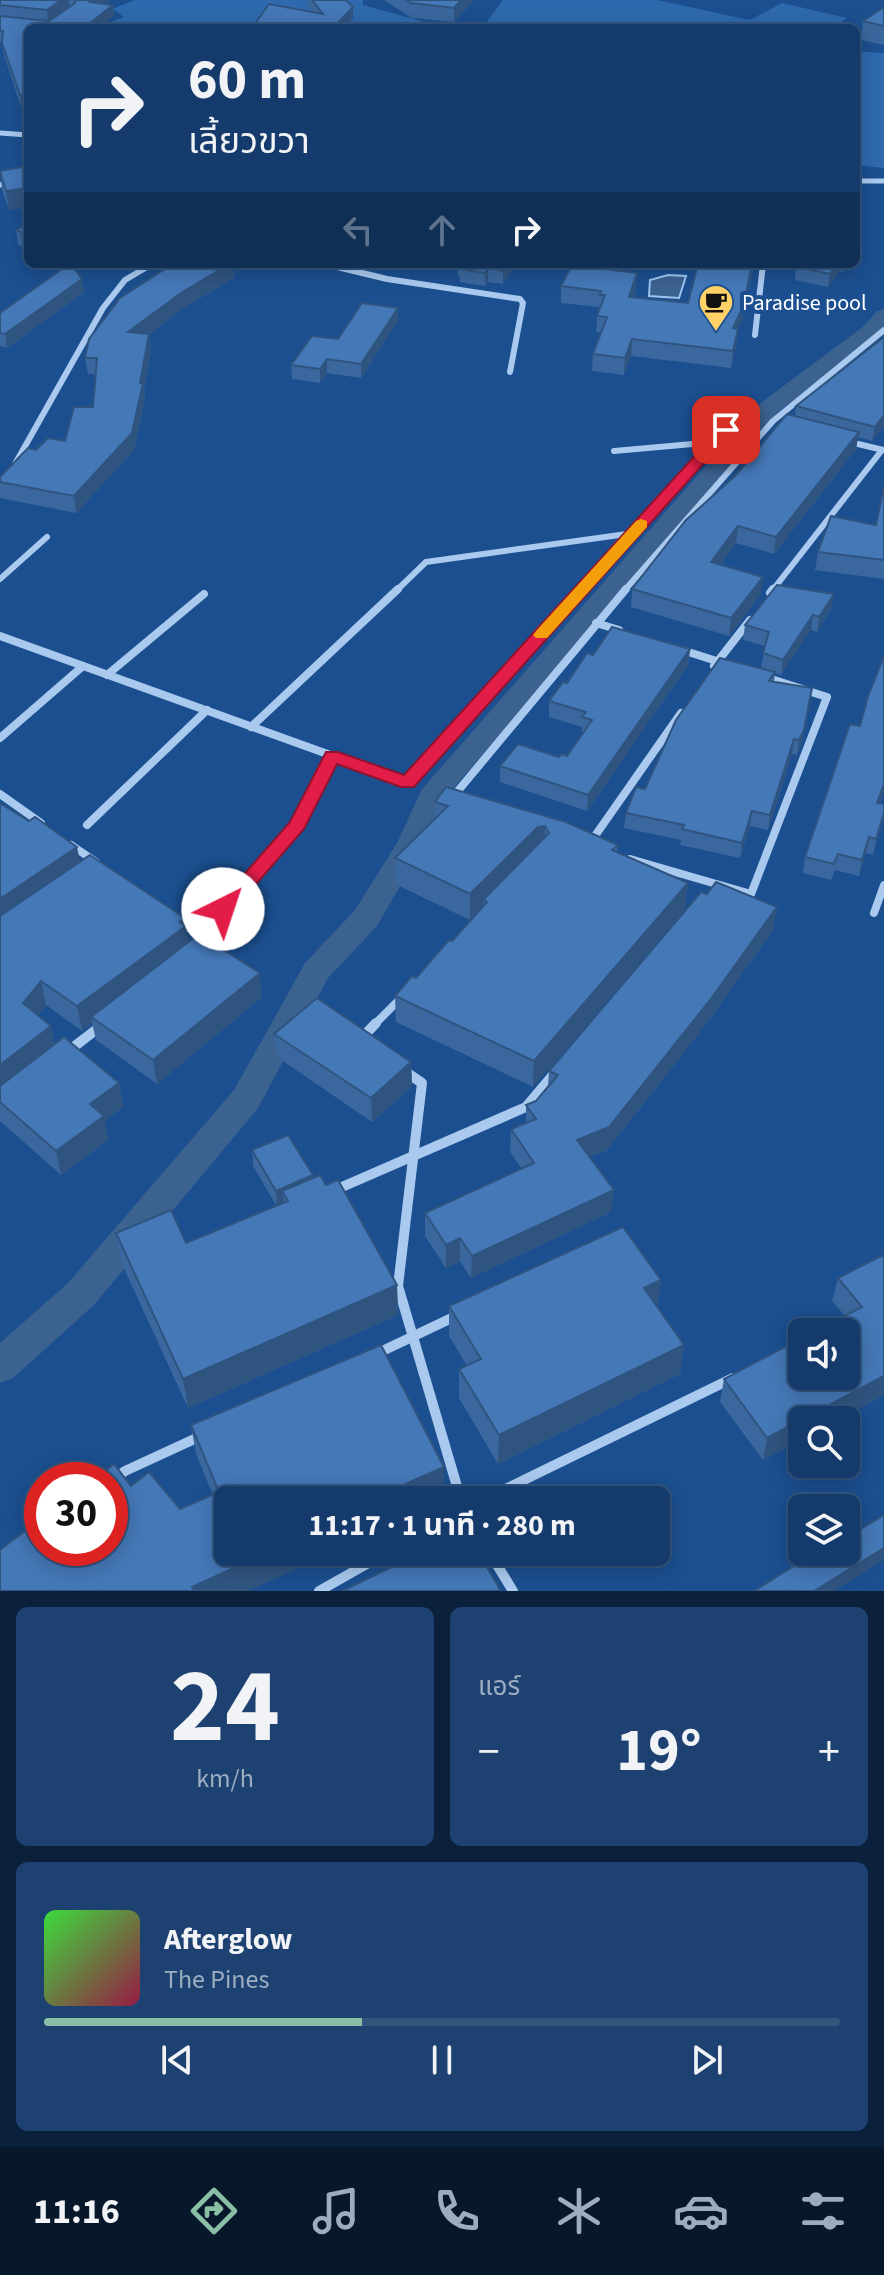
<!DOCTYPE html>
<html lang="th">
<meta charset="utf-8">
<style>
:root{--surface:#143b6b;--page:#1d4271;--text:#f1f3f6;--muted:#9dadc1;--line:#33557e;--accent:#8abfa5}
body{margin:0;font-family:"Source Sans 3","Noto Sans Thai",sans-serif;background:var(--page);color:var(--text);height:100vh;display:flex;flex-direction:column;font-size:30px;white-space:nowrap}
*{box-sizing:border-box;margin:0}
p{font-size:26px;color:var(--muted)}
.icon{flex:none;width:44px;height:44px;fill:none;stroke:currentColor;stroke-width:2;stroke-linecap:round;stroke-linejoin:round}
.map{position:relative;height:1591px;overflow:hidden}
.panel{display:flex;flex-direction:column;gap:16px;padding:16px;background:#0b203b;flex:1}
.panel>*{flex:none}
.top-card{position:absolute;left:24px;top:24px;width:836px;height:244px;border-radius:12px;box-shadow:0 4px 20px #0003,0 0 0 2px var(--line);background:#143b6b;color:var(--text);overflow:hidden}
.fabs{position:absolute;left:788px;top:1318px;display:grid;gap:16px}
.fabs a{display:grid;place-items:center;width:72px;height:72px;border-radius:12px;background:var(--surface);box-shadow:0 4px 20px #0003,0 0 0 2px var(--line);font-size:40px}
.speed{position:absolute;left:24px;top:1462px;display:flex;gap:16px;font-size:40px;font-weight:700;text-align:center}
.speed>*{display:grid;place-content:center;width:104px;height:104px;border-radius:50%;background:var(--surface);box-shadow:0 4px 20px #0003,0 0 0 2px var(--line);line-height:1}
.speed .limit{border:12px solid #d22;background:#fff;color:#111}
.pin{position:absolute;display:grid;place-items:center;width:68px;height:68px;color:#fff;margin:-34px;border-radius:16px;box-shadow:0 4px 12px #0006}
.me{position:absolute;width:88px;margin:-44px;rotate:41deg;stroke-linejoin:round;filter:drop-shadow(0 0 6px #0008)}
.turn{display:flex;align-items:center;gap:28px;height:168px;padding:0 32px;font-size:36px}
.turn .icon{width:104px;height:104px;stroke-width:2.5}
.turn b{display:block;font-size:56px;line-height:68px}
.lanes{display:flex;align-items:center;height:76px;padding:0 32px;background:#0003;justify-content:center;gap:40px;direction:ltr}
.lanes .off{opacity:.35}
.big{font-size:60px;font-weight:700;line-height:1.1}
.panel .widget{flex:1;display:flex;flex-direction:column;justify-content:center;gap:12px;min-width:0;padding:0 28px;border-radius:12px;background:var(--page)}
.panel .dial{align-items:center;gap:0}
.dial b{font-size:104px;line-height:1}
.song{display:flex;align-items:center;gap:24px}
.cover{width:96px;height:96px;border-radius:12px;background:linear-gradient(135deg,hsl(120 70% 55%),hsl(340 70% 35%))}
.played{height:8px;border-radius:4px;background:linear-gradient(90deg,var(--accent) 40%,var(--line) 40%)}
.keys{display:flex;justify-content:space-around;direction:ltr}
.heat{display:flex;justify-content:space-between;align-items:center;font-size:44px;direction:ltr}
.panel .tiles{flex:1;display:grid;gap:16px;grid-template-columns:1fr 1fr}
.widget:last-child{grid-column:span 2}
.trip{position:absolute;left:214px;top:1486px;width:456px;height:80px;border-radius:12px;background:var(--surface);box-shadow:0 4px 20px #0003,0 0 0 2px var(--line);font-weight:700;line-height:80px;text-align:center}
.dock{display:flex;height:128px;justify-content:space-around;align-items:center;background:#08182b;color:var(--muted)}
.dock .icon{width:56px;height:56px}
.dock .on{color:var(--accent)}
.dock b{font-size:36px;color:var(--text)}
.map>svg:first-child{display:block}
.green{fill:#2e69ad}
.water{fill:#3c6290;stroke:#9cc4f0;stroke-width:2}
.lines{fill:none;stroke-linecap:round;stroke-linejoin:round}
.canal{fill:#3c6290;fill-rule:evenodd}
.minor-far3{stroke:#a9c9ee;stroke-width:5}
.minor-far2{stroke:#a9c9ee;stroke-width:6}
.minor-far1{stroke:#a9c9ee;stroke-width:8}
.minor{stroke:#a9c9ee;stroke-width:10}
.wall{fill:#3a679d}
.shaded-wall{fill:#305480}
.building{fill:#4478b7;stroke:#305480;stroke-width:2}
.route{fill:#e11d48;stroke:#92132f;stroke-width:2}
.slow{fill:#f59e0b}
.labels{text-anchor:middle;stroke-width:8;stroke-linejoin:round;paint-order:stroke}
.far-poi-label{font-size:22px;fill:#fff;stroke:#1b4f8f;text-anchor:start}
</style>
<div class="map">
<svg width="884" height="1591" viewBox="0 0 884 1591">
<rect width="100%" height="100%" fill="#1b4f8f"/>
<g class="green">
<polygon points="135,0 363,0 363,5 447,28 95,28 124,17 112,9"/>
<polygon points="503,0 657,0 750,20 782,3 847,18 833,28 482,28"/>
<polygon points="856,51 884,53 884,168 856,165"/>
</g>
<polygon class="water" points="668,275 686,276 679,298 649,296 650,280"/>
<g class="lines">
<polygon class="canal" points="884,309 884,327 878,334 778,412 445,798 425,843 377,926 328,978 258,1108 94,1305 13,1378 0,1383 0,1343 68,1283 234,1090 305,963 355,910 397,843 422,789 762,402 864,326 877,311"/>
<g class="minor-far3">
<polyline points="0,133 28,135"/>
<polyline points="856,181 884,181"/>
<polyline points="0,185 28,177"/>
</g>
<g class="minor-far2">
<polyline points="325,264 387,279 520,299 523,303 510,372"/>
<polyline points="755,335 763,264"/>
<polyline points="850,442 883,450"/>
<polyline points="614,451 715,442"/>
<polyline points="15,464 103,308 125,280 152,264"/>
<polyline points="0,579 47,537"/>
<polyline points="396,591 426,562 634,533"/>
<polyline points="581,591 726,430"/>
<polyline points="624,591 773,421 884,330"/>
<polyline points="772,591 882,450"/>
</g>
<g class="minor-far1">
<polyline points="770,593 773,589"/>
<polyline points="596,623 619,630"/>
<polyline points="0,636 408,783 583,589"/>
<polyline points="682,650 726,664"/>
<polyline points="714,666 750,620"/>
<polyline points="107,675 204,594"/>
<polyline points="251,727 398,589"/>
<polyline points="0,738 83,666"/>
<polyline points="0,794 41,823"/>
<polyline points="452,798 626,589"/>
<polyline points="87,825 207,710"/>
<polyline points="590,843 681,713"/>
<polyline points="71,845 96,862"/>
<polyline points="630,859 751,894 827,697 765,677"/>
<polyline points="223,909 297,825 332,756"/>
<polyline points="874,913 884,885"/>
<polyline points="179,921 207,941"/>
<polyline points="374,1025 402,997"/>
</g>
<g class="minor">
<polyline points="361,1039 376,1023"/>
<polyline points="67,1052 101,1026"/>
<polyline points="403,1070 422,1083 398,1286 461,1500"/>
<polyline points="335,1190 526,1107 553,1075"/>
<polyline points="376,1354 458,1315"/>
<polyline points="110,1482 125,1471 201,1436"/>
<polyline points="483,1500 733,1378"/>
<polyline points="489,1552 513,1591"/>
<polyline points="319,1591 388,1552"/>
</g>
</g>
<g class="wall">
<polygon points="0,0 110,0 105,4 113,5 114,16 28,28 28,107 21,107 4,55 2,43 0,42"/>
<polygon points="307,0 312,0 353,18 313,12 307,5"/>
<polygon points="384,0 474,0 454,22 412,18"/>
<polygon points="884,7 884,45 861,40 863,21"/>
<polygon points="28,166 28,207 9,210 2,190 0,171"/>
<polygon points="28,224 28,249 18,245 16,230"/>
<polygon points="166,264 235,277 182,309 149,334 151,351 144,389 145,399 134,450 76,513 0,498 0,477 36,450 65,441 93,407 96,374 88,374 85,358 167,268"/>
<polygon points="458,264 517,264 503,284 488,282 485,286 460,282 460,277 458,276"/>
<polygon points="698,264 754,264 742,320 738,329 736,346 731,368 631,356 624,375 592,371 593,354 601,333 596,332 597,316 599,307 561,303 561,286 636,290 633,297 688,303"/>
<polygon points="799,264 844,264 843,272 840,271 828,287 795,280 796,267"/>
<polygon points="84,292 7,348 0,346 0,313"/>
<polygon points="398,308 398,321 361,378 327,373 320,383 292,379 291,365"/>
<polygon points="884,337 884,427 872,441 858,437 856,449 774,554 736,543 720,565 761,594 729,636 631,607 632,589 735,476 795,416 796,406"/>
<polygon points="884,486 884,579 815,570 818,552 876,525"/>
<polygon points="834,594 831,609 817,632 811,630 781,675 775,673 774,682 810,703 801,745 797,755 792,754 768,830 750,826 740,858 680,845 681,840 624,828 626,813 645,789 761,668 765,646 743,640 745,625"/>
<polygon points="690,649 688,665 587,811 500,782 500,766 567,756 583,733 582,733 582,727 549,717 549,701 593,655"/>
<polygon points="860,726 880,803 884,804 884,817 873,855 866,853 859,876 835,870 831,880 803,873 805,857"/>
<polygon points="446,787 618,845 617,852 688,883 685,909 533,1087 396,1022 395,996 416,978 452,941 483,906 470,920 395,884 395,858 435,819 435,802"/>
<polygon points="0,803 80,862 185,925 189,943 262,997 157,1084 96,1040 92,1023 82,1031 46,1005 38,1015 55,1044 119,1083 123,1107 105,1120 108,1140 61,1175 0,1121"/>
<polygon points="773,930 707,1023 607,1150 589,1157 611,1212 471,1278 460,1261 446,1268 425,1236 425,1213 522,1169 510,1152 511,1129 526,1123 526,1105 536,1101 548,1087 549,1071"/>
<polygon points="274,1034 411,1062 412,1086 372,1122 277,1057"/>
<polygon points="252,1150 326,1185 397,1285 398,1315 188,1408 121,1262 116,1233 186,1243 276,1205 253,1166"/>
<polygon points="881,1256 884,1395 763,1460 720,1402 724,1379 845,1316 832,1301 838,1278"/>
<polygon points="661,1280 657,1307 684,1345 680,1374 498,1464 459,1398 459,1369 467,1366 449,1336 449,1306"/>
<polygon points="191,1425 444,1495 228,1500 330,1553 248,1591 0,1591 131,1486 180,1509 213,1495 196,1454"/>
</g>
<g class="shaded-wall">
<polygon points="61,0 69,0 69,6 48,21 47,10"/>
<polygon points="93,0 110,0 91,14 90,2"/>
<polygon points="461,0 474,0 454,22 454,8"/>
<polygon points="113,5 114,16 99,28 84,28"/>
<polygon points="353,7 353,18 344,28 333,28"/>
<polygon points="28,94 28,107 21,107 20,95"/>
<polygon points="28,188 28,207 9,210 6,191"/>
<polygon points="229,264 234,264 235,277 182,309 130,349 128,332 181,293"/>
<polygon points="508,264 517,264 503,284 503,271"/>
<polygon points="640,264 661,264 640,270"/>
<polygon points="752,264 754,264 742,320 731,345 733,328"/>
<polygon points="838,264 841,264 840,271 828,287 830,274"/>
<polygon points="488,268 488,282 485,286 485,273"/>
<polygon points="637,273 636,290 628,313 629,297"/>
<polygon points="82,279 84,292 7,348 5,334"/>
<polygon points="398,308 398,321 361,378 361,364"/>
<polygon points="738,329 736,346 731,368 733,351"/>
<polygon points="149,334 151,351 144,389 145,399 134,450 76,513 74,496 140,383"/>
<polygon points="632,339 631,356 624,375 625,358"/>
<polygon points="327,359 327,373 320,383 320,369"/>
<polygon points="884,415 884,427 872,441 875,427"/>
<polygon points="859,432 856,449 774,554 776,537"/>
<polygon points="738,526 736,543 709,580 711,562"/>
<polygon points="763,577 761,594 729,636 731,618"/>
<polygon points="834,594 831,609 817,632 819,617"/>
<polygon points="813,615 811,630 781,675 783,660"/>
<polygon points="690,649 688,665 587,811 588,795"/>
<polygon points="812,688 801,745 797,755 799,740"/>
<polygon points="794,739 792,754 768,830 770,815"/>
<polygon points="884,784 884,792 874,819 877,803"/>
<polygon points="752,811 750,826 740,858 742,843"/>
<polygon points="884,813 884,817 873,855 876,839"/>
<polygon points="545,826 544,852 483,900 483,906 470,920 470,894 538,827"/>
<polygon points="869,837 866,853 859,876 862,860"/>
<polygon points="77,847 82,871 0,927 0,899"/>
<polygon points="688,883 685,909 533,1087 534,1061"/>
<polygon points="777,907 773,930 707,1023 607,1150 575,1163 577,1140"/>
<polygon points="185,918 189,950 91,1017 92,1023 82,1031 77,1006"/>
<polygon points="260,973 262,997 157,1084 153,1060"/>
<polygon points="41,981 46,1005 29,1027 23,1003"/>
<polygon points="51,1026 56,1050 0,1094 0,1065"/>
<polygon points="411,1062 412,1086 372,1122 371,1098"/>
<polygon points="119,1083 123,1107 105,1120 108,1140 61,1175 56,1151 90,1104"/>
<polygon points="313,1175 314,1191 282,1191 284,1204 277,1207 276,1191"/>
<polygon points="614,1190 611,1212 471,1278 472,1256"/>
<polygon points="460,1238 460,1261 446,1268 446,1245"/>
<polygon points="661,1280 657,1310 644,1288"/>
<polygon points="397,1285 398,1315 188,1408 183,1379"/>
<polygon points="684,1345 680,1374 498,1464 499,1435"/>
<polygon points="884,1376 884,1395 838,1420 802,1420 802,1439 763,1460 767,1438"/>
<polygon points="444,1467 444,1495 433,1500 369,1500"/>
<polygon points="884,1548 884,1560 834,1591 814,1591"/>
<polygon points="269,1552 330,1552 330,1553 248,1591 192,1591 192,1587"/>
</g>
<g class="building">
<polygon points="0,0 61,0 47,10 0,5"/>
<polygon points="75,0 93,0 90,2 113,5 84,28 28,28 28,94 20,95 2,43 3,31 0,31 0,16 49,21 75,3"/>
<polygon points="312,0 346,0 353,7 333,28 252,28 269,4 323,14"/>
<polygon points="406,0 461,0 454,8 411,3"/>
<polygon points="884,7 884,26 863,21"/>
<polygon points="28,166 28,188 6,191 0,171"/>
<polygon points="28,224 28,235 16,230"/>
<polygon points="69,264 71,264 82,279 5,334 0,333 0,313"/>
<polygon points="167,264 229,264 181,293 128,332 149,334 140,383 143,383 132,433 74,496 0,482 0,477 28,448 36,450 48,438 65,441 74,407 93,407 97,358 85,358 89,339 120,298 171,265"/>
<polygon points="462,264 508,264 503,271 488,268 485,273 460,269"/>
<polygon points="698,264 752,264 744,304 733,328 738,329 733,351 632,339 625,358 593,354 607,317 597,316 605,295 600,295 601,291 561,286 572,265 637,273 629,297 688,303"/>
<polygon points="799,264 838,264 830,274 796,267"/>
<polygon points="362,303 398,308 361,364 327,359 320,369 291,365 312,336 338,339"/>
<polygon points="884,337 884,415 875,427 796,406"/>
<polygon points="787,414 859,432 776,537 738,526 711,562 763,577 731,618 632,589 686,520 735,476"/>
<polygon points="884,486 884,560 818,552 831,516 876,525"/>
<polygon points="777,585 834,594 819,617 813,615 783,660 763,653 769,632 745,625"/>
<polygon points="612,627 690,649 588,795 500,766 518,744 559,757 561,754 567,756 592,720 582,717 586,712 549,701 563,682 567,683 587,653 593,655"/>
<polygon points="884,656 884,784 877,803 884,804 884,813 876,839 869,837 862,860 838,854 834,864 805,857 850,724 860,726 868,696"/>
<polygon points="720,658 775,672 769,681 812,688 804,730 799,740 794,739 770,815 752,811 742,843 682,829 684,825 626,813 636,787 645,789 676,720"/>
<polygon points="446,787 566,822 618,845 612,850 688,883 534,1061 395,996 412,976 416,978 449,940 452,941 487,902 483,900 549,833 545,826 538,827 470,894 395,858 448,806 435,802"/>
<polygon points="0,803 29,821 35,817 77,847 0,899"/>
<polygon points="90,855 185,918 180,922 186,926 77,1006 41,981 23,1003 51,1026 0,1065 0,916"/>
<polygon points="716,882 777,907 710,1000 609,1127 577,1140 614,1190 472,1256 460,1238 446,1245 425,1213 534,1163 511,1129 536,1119 526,1105 536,1101 558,1075 549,1071 701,892 707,894"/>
<polygon points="199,934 260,973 153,1060 91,1017"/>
<polygon points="317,998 411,1062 371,1098 274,1034"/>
<polygon points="64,1037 119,1083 90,1104 104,1116 56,1151 0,1102 0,1086"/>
<polygon points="288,1135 313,1175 276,1191 252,1150"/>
<polygon points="320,1175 326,1185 338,1180 397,1285 183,1379 116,1233 171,1210 186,1243 288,1201 282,1191"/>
<polygon points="623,1227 661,1280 644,1288 684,1345 499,1435 459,1369 481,1359 449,1306"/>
<polygon points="881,1256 884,1258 884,1376 767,1438 724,1379 802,1338 802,1376 846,1376 846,1332 814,1332 862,1307 838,1278"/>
<polygon points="381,1345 444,1467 369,1500 228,1500 228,1552 269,1552 192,1587 195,1591 0,1591 0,1550 42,1518 42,1548 110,1548 110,1480 93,1480 114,1464 131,1486 149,1472 180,1509 219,1492 191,1425"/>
<polygon points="884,1515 884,1548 814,1591 754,1591 816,1552 820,1555 824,1552 846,1552 846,1538"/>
<polygon points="410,1552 478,1552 501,1591 342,1591 413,1557"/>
</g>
<polygon class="route" points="726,426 733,430 731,433 414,787 401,787 337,764 304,829 230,914 217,914 214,909 217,905 290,822 326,752 338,752 404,775 721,427"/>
<polygon class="slow" points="641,519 647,521 647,527 547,638 536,638 533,635 536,631 636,521"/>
<defs>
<symbol id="cafe-pin" viewBox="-11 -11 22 30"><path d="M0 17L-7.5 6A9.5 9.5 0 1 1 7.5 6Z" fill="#ffd166" stroke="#1b4f8f"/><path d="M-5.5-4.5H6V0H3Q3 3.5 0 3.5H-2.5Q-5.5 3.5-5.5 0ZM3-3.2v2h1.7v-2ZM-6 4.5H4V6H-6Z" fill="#111"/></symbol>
</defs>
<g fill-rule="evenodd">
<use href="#cafe-pin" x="696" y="282" width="40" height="54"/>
</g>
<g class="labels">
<g class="far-poi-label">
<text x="742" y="310">Paradise pool</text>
</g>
</g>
</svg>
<div class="fabs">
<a><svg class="icon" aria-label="sound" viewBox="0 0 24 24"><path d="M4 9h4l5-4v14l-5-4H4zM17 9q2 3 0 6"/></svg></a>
<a><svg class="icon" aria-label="search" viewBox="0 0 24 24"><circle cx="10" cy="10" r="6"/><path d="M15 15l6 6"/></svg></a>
<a><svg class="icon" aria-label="layers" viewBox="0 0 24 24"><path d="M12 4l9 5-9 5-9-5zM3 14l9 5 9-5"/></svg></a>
</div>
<div class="speed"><div class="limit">30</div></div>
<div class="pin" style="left:726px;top:430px;background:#d93025"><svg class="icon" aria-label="arrive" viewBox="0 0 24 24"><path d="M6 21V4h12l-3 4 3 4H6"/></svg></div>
<svg class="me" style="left:223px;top:909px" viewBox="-20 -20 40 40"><circle r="19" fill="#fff"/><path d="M0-13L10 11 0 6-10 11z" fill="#e11d48"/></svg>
<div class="trip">11:17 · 1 นาที · 280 m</div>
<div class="top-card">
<div class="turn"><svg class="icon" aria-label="right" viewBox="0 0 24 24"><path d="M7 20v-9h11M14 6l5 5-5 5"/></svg><div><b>60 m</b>เลี้ยวขวา</div></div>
<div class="lanes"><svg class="icon off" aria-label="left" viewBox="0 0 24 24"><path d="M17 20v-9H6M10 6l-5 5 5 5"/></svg><svg class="icon off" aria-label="ahead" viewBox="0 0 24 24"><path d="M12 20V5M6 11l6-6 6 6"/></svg><svg class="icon" aria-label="right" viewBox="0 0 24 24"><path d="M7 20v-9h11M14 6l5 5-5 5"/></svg></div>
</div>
</div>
<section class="panel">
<div class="tiles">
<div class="widget dial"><b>24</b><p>km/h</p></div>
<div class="widget"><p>แอร์</p>
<div class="heat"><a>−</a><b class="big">19°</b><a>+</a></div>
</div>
<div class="widget">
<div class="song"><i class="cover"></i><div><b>Afterglow</b><p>The Pines</p></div></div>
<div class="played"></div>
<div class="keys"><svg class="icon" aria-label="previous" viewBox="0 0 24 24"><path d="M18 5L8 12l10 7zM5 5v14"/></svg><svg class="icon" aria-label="pause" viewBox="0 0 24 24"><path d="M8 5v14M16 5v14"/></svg><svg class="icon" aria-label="next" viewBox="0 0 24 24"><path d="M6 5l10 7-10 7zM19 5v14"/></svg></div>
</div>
</div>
</section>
<nav class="dock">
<b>11:16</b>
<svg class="icon on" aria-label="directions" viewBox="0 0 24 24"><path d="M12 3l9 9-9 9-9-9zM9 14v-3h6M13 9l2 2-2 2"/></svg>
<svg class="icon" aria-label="music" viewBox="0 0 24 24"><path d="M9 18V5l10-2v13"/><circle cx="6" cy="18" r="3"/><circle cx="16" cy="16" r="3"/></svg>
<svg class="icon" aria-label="phone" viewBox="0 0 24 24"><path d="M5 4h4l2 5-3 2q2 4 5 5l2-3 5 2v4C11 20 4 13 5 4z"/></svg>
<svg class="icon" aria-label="climate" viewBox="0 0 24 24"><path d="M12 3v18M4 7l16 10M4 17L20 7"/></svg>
<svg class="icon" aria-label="car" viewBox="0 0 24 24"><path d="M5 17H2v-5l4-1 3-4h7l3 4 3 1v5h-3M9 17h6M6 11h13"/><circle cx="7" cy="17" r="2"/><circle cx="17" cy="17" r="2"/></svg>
<svg class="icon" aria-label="filters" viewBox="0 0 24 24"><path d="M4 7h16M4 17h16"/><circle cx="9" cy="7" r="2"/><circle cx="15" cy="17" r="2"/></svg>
</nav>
